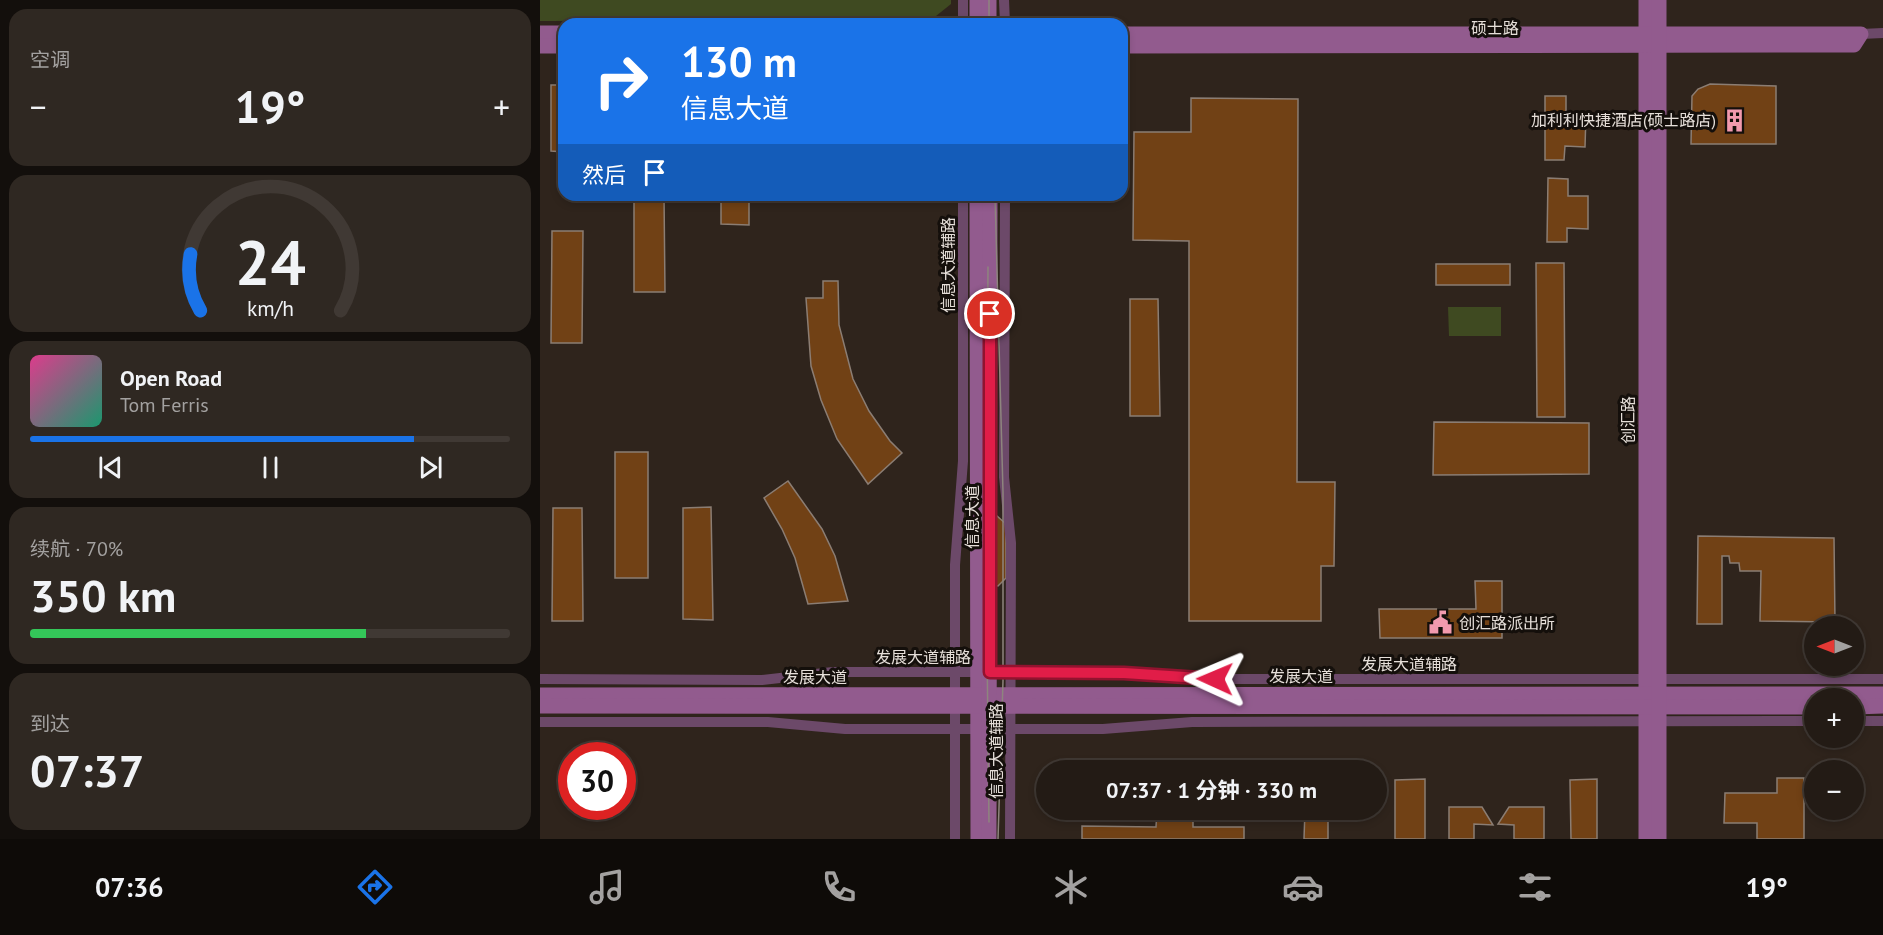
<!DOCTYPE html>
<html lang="zh">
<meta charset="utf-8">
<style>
:root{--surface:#231b15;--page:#2f2822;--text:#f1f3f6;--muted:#a3a1a0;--line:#403934;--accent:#1a73e8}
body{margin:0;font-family:"PT Sans","Noto Sans SC",sans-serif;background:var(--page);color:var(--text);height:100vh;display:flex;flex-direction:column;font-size:22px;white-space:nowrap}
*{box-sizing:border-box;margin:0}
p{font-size:20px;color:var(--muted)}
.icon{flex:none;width:33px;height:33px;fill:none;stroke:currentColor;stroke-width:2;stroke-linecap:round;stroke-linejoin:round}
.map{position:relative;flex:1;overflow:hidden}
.sheet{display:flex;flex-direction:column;gap:9px;padding:9px;background:#130f0c;width:540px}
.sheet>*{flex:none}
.top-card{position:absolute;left:18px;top:18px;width:570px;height:183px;border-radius:18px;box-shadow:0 3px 9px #0003,0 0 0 2px var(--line);background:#1a73e8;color:#fff;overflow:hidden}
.needle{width:39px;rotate:270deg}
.buttons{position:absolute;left:1264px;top:616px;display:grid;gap:12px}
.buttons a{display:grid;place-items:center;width:60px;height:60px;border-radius:50%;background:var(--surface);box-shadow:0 3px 9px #0003,0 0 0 2px var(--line);font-size:30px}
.speed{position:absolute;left:18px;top:742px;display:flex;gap:12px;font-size:30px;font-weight:700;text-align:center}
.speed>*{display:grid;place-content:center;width:78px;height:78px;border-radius:50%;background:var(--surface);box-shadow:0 3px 9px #0003,0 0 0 2px var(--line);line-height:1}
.speed .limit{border:9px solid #d22;background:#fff;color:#111}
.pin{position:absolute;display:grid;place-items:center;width:51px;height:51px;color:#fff;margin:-26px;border:3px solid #fff;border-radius:50%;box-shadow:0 2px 6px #0007}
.me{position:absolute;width:66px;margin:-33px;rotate:271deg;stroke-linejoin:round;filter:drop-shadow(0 0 4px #0008)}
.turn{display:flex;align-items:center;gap:21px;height:126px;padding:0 24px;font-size:27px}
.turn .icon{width:78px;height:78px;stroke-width:2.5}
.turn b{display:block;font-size:42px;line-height:51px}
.then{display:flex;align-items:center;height:57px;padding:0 24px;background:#0003;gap:12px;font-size:22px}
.big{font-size:45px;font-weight:700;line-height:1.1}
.sheet .card{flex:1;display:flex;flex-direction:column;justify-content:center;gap:9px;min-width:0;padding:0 21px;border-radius:18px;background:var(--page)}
.sheet .dial{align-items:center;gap:0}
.dial svg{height:156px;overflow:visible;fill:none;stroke:var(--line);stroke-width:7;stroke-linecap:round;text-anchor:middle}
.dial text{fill:var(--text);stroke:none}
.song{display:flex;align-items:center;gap:18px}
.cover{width:72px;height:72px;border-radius:9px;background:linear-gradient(135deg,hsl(330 70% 55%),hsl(160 70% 35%))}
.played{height:6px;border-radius:3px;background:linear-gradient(90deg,var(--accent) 80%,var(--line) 80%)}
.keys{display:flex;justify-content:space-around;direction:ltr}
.heat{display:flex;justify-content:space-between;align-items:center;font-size:33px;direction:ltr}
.charge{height:9px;border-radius:4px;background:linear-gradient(90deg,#34c759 70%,var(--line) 0)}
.trip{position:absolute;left:496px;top:760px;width:351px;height:60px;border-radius:30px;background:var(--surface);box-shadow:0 3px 9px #0003,0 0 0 2px var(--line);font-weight:700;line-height:60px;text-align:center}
.dock{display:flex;height:96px;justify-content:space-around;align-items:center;background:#0e0b08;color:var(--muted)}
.dock .icon{width:42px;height:42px}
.dock .current{color:var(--accent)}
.dock b{font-size:27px;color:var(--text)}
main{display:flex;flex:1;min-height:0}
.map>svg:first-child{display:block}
.green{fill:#3f4a21}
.building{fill:#714115;stroke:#8b7d73;stroke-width:1.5}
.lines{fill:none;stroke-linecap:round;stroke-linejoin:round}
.street{stroke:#6c4969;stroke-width:10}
.secondary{stroke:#925b8e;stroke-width:15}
.tram{stroke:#8e857e;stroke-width:1.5}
.route-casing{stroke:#92132f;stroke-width:15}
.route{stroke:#e11d48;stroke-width:10}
.labels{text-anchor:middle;stroke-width:6;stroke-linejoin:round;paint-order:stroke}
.street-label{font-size:16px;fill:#e6dfd9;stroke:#140f0b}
.poi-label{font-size:16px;fill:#e6dfd9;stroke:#140f0b;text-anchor:end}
</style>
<main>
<section class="sheet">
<div class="card"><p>空调</p>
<div class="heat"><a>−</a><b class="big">19°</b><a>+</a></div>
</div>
<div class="card dial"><svg viewBox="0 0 100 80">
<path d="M14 69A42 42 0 1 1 86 69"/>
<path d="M14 69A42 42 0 0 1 9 40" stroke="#1a73e8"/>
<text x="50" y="56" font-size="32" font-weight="700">24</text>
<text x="50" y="72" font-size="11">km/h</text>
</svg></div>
<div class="card">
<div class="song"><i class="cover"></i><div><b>Open Road</b><p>Tom Ferris</p></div></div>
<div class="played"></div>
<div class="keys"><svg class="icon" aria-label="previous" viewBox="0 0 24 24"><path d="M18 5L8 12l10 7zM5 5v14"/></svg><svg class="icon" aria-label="pause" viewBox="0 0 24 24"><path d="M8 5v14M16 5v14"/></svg><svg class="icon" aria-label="next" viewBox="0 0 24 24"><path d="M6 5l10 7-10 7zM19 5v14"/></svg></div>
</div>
<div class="card"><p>续航 · 70%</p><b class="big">350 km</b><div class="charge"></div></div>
<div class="card"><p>到达</p><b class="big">07:37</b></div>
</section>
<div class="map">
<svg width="1343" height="839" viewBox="0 0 1343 839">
<rect width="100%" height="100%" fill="#2f241c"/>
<g class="green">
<polygon points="0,0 411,0 411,4 391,20 0,21"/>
<polygon points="908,307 961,307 961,336 909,336"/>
</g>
<g class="building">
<polygon points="1170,84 1236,86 1236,144 1151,144 1152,96 1158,89"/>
<polygon points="11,85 24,85 24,152 11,151"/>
<polygon points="1005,96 1026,96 1026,114 1046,114 1045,147 1025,146 1024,160 1005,160"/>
<polygon points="651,98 758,99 757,482 795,482 794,566 781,566 781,621 649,621 649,241 593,240 594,132 651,132"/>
<polygon points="1008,178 1028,179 1028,196 1048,196 1048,229 1027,228 1027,242 1007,242"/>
<polygon points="94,195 124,195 125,292 94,292"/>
<polygon points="181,195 209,195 209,225 181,224"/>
<polygon points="12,231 43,231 42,343 11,343"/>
<polygon points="996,263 1024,263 1025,417 997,417"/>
<rect x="896" y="264" width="74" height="21"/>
<polygon points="283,281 298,281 299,325 313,379 329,411 350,441 362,453 328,484 297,439 281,400 271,366 266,298 283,298"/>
<polygon points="590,299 618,299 620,416 590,416"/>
<polygon points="894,422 1049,423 1049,474 893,475"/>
<rect x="75" y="452" width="33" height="126"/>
<polygon points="248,481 282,529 295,556 308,601 268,604 255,558 242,529 224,498"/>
<polygon points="171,507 173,620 143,619 143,508"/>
<polygon points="13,508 42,508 43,621 12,621"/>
<polygon points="449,516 457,516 466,524 466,578 458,586 449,585"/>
<polygon points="1158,536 1294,538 1295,622 1220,621 1221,571 1200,571 1199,563 1190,563 1189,556 1182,556 1182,624 1157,624"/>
<polygon points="935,581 962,581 962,638 840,638 839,609 936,609"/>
<polygon points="1237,778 1264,778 1264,839 1217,839 1217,823 1184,823 1185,793 1237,793"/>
<polygon points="885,779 885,839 855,839 855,780"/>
<polygon points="1057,779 1057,839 1031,839 1030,780"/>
<polygon points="909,807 942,807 953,825 934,824 934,839 909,839"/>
<polygon points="969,807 1004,807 1004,839 974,839 974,825 958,824"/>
<polygon points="617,810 653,810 653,827 704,827 704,839 542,839 542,826 616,827"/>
<polygon points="765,810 788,810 788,839 764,839"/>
</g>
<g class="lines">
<g class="street">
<polyline points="423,0 423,24"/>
<polyline points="464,0 465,24"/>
<polyline points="1321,34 1343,33"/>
<polyline points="465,195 464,477 471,543 470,839"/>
<polyline points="0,679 222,680 293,672 472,672 584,673 653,679 1343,679"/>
<polyline points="1314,721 1343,721"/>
<polyline points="0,722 228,722 305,729 563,729 652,722 1275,721"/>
<polyline points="415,839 415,565 423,461 423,195"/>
</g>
<g class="secondary">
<polyline points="437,0 437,24"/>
<polyline points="1106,0 1106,839"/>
<polyline points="449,24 449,0"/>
<polyline points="0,33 24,33"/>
<polyline points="582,34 1321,34 1314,45 582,46"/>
<polyline points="0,46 24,46"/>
<polyline points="437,195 438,839"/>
<polyline points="0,695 1343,694"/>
<polyline points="0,706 1275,707"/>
<polyline points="1314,707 1343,706"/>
<polyline points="449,839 450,195"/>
<polyline points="1119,839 1119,0"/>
</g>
<g class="tram">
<polyline points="449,0 449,24"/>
<polyline points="455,195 463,492 463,681 458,839"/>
<polyline points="448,267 446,558 449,822"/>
</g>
</g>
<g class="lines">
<defs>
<polyline id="route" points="450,314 450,672 584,673 675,679"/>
</defs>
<use href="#route" class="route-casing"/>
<use href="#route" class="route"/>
</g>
<defs>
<symbol id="building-bare" viewBox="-9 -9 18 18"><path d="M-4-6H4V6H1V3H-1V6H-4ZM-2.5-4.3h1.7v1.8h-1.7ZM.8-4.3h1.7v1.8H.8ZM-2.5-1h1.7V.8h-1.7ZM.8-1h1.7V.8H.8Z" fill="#f29aae" stroke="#140f0b" stroke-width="2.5" paint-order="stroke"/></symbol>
<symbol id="civic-bare" viewBox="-9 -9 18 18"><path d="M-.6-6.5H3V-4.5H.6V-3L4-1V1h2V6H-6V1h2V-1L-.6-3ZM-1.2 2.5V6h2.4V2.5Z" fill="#f29aae" stroke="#140f0b" stroke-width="2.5" paint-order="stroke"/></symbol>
</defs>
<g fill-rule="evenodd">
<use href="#building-bare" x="1178" y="104" width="33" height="33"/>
<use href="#civic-bare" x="884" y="606" width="33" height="33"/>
</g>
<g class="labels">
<g class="street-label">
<text x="955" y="34">硕士路</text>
<text transform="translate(408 265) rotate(-90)" y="6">信息大道辅路</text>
<text transform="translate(1088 420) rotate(-90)" y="6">创汇路</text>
<text transform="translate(432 517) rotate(-90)" y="6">信息大道</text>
<text x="383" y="663">发展大道辅路</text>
<text x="869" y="670">发展大道辅路</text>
<text x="761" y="682">发展大道</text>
<text x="275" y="683">发展大道</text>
<text transform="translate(456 751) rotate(-90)" y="6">信息大道辅路</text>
</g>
<g class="poi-label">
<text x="1176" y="126">加利利快捷酒店(硕士路店)</text>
<text x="919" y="629" text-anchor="start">创汇路派出所</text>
</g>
</g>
</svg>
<div class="buttons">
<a><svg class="needle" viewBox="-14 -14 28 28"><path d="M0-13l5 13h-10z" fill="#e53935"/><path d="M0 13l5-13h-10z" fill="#a3a1a0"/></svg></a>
<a>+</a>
<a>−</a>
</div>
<div class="speed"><div class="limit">30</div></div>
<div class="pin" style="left:450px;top:314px;background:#d93025"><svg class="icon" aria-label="arrive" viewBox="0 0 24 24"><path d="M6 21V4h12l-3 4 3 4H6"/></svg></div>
<svg class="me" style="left:675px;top:679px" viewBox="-20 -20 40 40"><path d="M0-17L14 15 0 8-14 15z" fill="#e11d48" stroke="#fff" stroke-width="4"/></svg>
<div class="trip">07:37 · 1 分钟 · 330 m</div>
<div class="top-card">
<div class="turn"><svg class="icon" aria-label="right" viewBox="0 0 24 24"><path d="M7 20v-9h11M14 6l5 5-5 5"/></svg><div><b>130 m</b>信息大道</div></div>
<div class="then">然后<svg class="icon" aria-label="arrive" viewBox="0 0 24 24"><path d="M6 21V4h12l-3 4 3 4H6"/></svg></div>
</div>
</div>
</main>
<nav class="dock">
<b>07:36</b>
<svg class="icon current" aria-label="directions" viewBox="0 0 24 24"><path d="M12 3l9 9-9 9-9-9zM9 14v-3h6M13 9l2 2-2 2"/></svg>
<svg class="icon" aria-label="music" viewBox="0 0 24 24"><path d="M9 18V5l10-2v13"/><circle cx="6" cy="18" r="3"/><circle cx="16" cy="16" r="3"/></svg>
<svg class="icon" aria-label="phone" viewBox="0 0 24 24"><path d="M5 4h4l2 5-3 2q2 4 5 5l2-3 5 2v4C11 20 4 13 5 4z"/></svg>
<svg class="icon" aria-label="climate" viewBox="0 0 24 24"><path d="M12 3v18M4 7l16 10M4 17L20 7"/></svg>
<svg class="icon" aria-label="car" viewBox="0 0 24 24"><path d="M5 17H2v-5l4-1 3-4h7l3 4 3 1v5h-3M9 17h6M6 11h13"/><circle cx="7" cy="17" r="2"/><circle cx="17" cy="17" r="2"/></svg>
<svg class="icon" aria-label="filters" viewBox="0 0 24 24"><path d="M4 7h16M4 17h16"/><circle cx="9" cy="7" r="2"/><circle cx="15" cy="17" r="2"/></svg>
<b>19°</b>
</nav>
